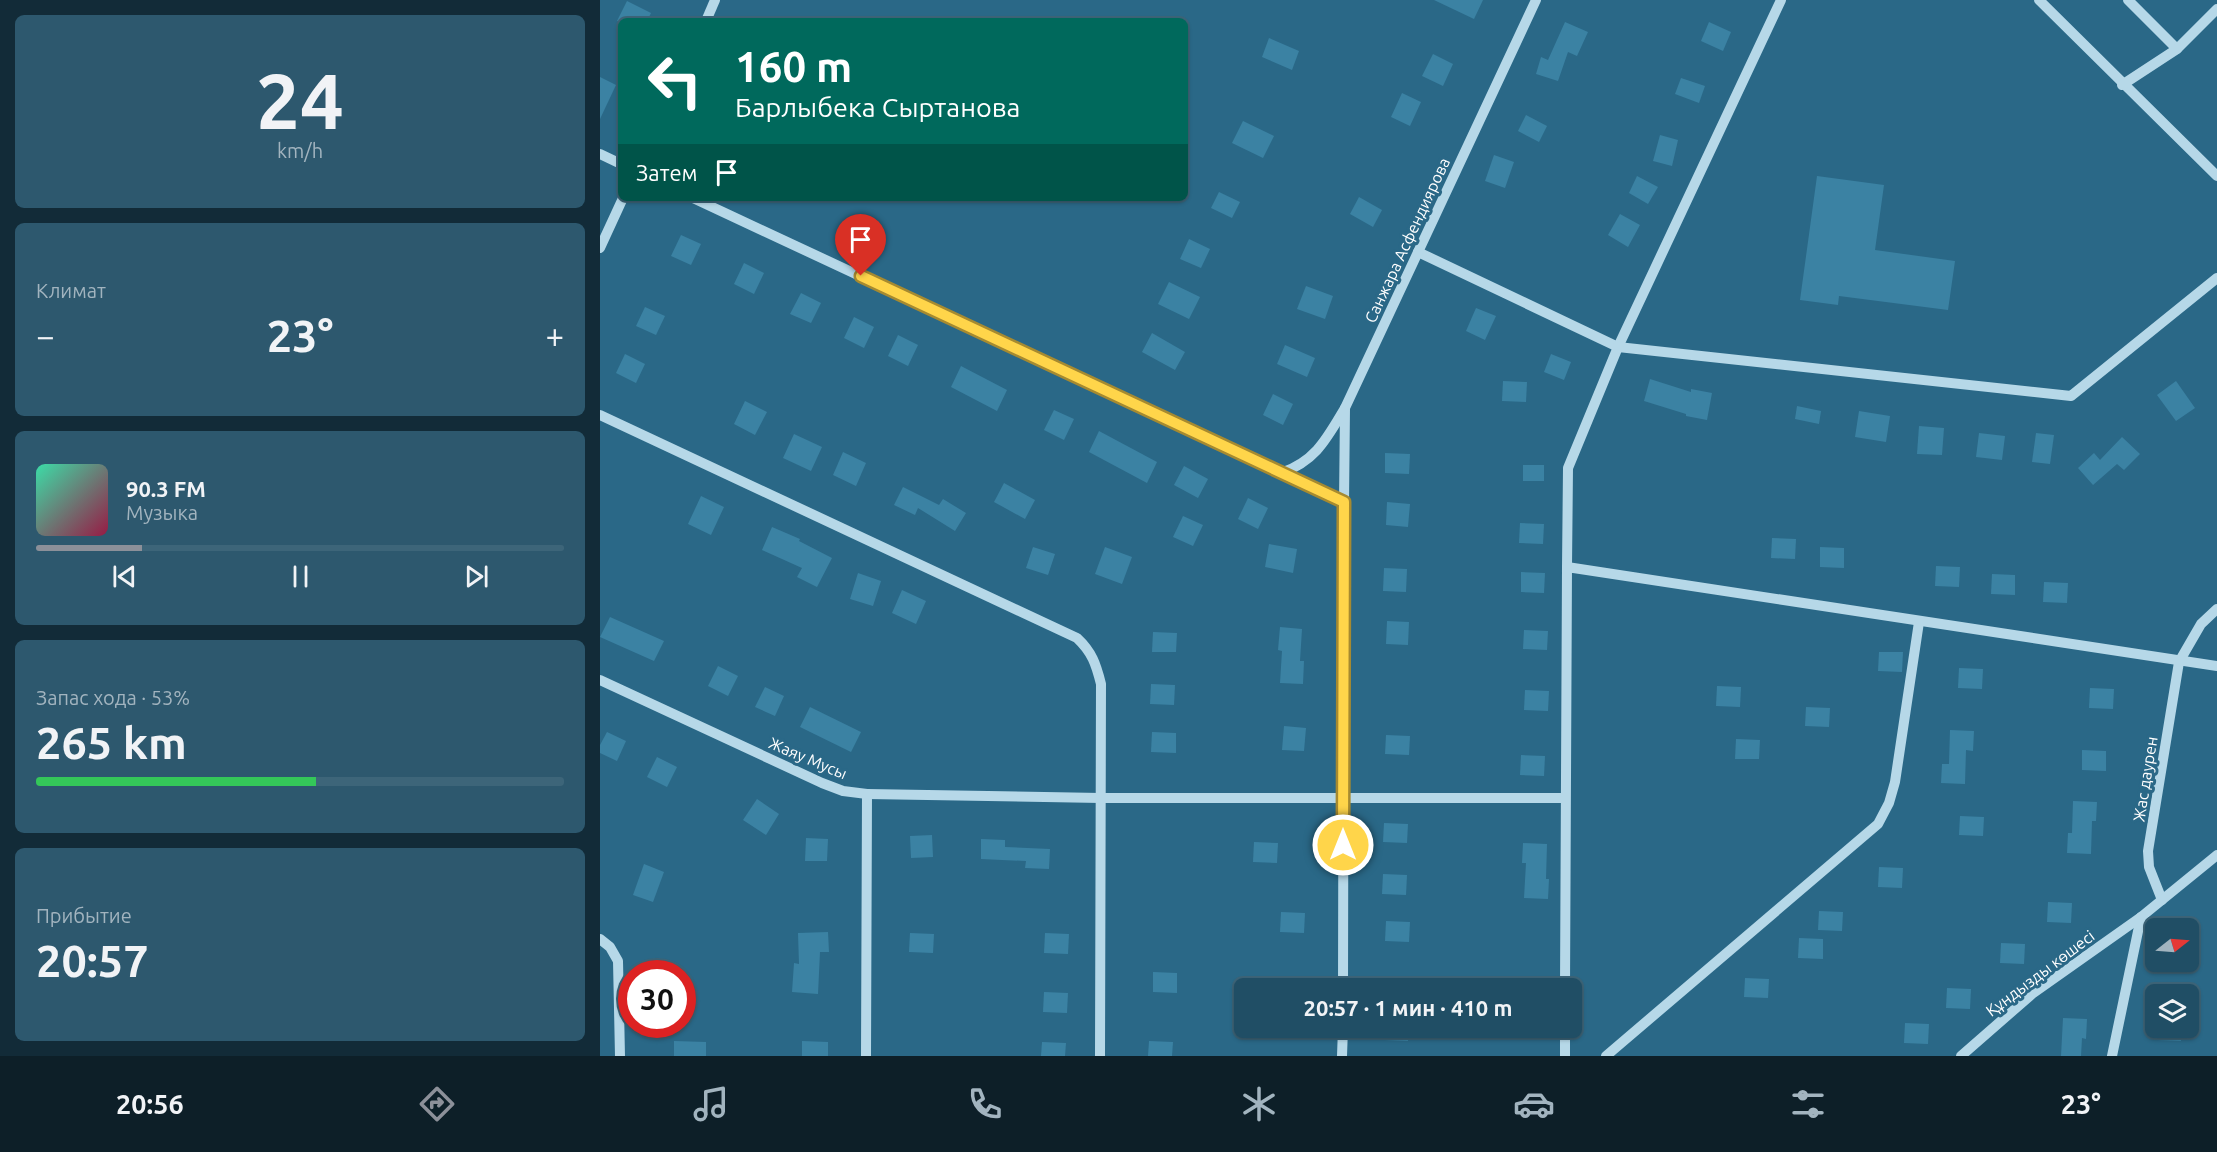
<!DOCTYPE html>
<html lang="ru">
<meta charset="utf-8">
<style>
:root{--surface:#204e65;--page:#2d586e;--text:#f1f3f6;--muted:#a2b4bf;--line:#3d6579;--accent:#8c9099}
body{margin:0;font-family:Ubuntu,sans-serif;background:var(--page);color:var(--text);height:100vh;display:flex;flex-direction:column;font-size:22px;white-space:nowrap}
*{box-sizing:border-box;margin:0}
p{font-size:20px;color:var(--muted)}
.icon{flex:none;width:33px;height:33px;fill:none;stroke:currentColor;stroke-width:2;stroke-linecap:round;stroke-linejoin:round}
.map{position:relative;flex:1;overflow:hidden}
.side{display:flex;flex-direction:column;gap:15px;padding:15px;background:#122b38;width:600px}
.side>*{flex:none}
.hud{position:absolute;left:18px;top:18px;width:570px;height:183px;border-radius:9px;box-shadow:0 2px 4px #0004,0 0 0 2px var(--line);background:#00695c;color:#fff;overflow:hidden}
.needle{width:39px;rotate:73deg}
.tools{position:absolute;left:1545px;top:918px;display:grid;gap:12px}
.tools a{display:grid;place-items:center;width:54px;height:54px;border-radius:9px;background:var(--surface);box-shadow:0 2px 4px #0004,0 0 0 2px var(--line);font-size:30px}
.speed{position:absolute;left:18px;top:960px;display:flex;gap:12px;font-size:30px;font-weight:700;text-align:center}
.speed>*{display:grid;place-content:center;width:78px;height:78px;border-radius:50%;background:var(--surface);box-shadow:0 2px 4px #0004,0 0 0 2px var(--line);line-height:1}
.speed .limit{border:9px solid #d22;background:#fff;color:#111}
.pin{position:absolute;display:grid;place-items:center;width:51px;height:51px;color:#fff;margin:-62px -26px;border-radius:50% 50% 50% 0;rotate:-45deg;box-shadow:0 0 6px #0007}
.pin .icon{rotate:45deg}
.me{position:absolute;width:66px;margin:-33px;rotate:0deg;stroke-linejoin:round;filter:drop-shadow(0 0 4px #0008)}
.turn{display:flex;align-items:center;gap:21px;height:126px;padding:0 18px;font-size:27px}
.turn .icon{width:78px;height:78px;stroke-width:2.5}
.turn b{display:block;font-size:42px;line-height:51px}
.then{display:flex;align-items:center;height:57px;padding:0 18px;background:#0003;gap:12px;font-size:22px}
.big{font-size:45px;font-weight:700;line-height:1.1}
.side .tile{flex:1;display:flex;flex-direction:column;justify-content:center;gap:9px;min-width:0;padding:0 21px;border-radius:9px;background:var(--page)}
.side .dial{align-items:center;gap:0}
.dial b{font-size:78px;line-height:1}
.song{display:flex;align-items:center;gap:18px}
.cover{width:72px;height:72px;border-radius:9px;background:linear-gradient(135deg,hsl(160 70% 55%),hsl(340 70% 35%))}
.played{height:6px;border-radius:3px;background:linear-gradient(90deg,var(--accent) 20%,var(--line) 20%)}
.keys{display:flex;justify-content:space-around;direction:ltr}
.heat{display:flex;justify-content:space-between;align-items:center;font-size:33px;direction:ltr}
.charge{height:9px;border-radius:4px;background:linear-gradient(90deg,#34c759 53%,var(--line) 0)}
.trip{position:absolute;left:634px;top:978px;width:348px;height:60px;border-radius:9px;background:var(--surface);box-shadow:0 2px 4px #0004,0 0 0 2px var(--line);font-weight:700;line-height:60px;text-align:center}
.tabs{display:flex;height:96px;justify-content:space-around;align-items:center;background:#0d1f28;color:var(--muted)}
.tabs .icon{width:42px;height:42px}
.tabs .active{color:var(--accent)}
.tabs b{font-size:27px;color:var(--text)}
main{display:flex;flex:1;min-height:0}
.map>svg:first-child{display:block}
.building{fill:#3b82a3}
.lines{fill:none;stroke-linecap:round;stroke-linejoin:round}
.minor{stroke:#b6d8e8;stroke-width:10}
.route-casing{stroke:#a68a30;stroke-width:15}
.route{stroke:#ffd54a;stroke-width:10}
.labels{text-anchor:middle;stroke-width:6;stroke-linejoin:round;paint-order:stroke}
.street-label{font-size:16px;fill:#fff;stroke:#2a6887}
</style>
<main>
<section class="side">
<div class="tile dial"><b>24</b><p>km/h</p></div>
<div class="tile"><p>Климат</p>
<div class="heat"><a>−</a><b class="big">23°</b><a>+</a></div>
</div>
<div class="tile">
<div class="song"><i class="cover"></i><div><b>90.3 FM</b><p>Музыка</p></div></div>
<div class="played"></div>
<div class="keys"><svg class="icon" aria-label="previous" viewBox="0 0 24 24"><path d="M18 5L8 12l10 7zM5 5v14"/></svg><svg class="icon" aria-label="pause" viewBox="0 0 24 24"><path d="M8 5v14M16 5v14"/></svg><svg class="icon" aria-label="next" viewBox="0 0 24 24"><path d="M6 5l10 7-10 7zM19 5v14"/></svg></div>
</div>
<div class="tile"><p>Запас хода · 53%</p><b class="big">265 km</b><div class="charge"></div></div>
<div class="tile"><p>Прибытие</p><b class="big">20:57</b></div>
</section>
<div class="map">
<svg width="1617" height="1056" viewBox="0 0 1617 1056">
<rect width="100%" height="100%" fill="#2a6887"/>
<g class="building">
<polygon points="834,0 883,0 874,19"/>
<polygon points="27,1 51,13 47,21 17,21"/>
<polygon points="965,22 988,32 977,56 968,52 958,81 936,74 941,57 948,60"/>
<polygon points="1109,22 1131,32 1123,51 1101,41"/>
<polygon points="669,38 699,51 692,70 662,57"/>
<polygon points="833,54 853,64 843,86 822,76"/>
<polygon points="0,77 16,85 0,119"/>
<polygon points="1081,78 1105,86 1099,103 1075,94"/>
<polygon points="802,93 821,102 810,126 791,117"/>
<polygon points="926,115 947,126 939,142 918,131"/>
<polygon points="643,121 674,136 663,158 632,143"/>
<polygon points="1060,135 1078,140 1072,166 1053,161"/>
<polygon points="894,155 914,162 905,188 885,181"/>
<polygon points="1037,176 1058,187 1048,204 1029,193"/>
<polygon points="1217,176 1284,185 1275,250 1355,261 1348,310 1239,296 1238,305 1200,300"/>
<polygon points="619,192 640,202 632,218 611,208"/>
<polygon points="759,197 782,210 773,227 750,214"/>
<polygon points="1020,214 1040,225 1028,247 1008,235"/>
<polygon points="81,235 101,244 91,265 71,256"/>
<polygon points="589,239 610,249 601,268 580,259"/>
<polygon points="144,263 164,273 154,294 134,284"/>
<polygon points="569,282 600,297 589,319 558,304"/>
<polygon points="706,286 733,296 725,319 697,309"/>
<polygon points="201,293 221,303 211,323 190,314"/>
<polygon points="45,307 65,316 56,335 36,326"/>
<polygon points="876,308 896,316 885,340 866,331"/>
<polygon points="254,317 274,327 264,348 244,338"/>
<polygon points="552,333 585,352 575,370 542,352"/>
<polygon points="298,335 318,345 308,366 288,356"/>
<polygon points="685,345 715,358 707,377 677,364"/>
<polygon points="25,354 45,364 36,383 16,373"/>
<polygon points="951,354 971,362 964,380 944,372"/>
<polygon points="361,366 407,390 397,411 351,387"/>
<polygon points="1050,379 1091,392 1091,389 1112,393 1107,420 1086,416 1086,414 1044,401"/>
<polygon points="903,381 927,382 926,402 902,401"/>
<polygon points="1576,381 1595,408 1576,421 1557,395"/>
<polygon points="673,394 693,404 683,425 663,415"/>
<polygon points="145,401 167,412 155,435 134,424"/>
<polygon points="1197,406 1221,411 1219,424 1195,419"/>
<polygon points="454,410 474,419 464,440 444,430"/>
<polygon points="1259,411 1290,416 1286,442 1255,437"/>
<polygon points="1319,426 1344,428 1342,455 1317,454"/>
<polygon points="499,431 557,462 547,483 489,452"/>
<polygon points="1379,433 1405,436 1402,460 1376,457"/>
<polygon points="1436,433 1454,435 1450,464 1432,462"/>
<polygon points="194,434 222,447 211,471 183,458"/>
<polygon points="1522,437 1540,454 1524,470 1517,464 1493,485 1478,468 1494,453 1500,460"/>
<polygon points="243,452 266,463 256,486 233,475"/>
<polygon points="785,453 810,454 809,474 785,473"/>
<rect x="923" y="465" width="21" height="16"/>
<polygon points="584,466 608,479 598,498 574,485"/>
<polygon points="404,483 435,500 425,519 394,502"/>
<polygon points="303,487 339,505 343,499 366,513 355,531 318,508 315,515 294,505"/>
<polygon points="101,496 124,507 111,535 88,524"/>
<polygon points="648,498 668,508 658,529 638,519"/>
<polygon points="787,502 810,504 808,527 786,525"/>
<polygon points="583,516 603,525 593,546 573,537"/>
<polygon points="920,523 944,524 943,544 919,543"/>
<polygon points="172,527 200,539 199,541 232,558 217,587 197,577 202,568 162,550"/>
<polygon points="1172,538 1196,539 1195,559 1171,558"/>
<polygon points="669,544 697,549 693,573 665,567"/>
<polygon points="433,547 455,554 448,575 426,568"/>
<polygon points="505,547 532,557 522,584 495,574"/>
<polygon points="1220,547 1244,548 1244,568 1220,567"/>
<polygon points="1336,566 1360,567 1359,587 1335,586"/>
<polygon points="784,568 807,569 806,592 783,591"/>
<polygon points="921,572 945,573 944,593 921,592"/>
<polygon points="258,573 281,581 273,606 250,599"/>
<polygon points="1392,574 1415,575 1415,595 1391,594"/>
<polygon points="1444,582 1468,583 1467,603 1443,602"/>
<polygon points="302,590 326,601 316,624 292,613"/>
<polygon points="10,617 64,641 54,661 0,637"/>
<polygon points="787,621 809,622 808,645 786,644"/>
<polygon points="680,627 702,629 700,661 704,661 703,684 680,683 682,651 678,650"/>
<polygon points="924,630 948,631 947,650 923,649"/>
<polygon points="553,632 577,633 576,652 552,652"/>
<polygon points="1279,652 1303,652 1302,672 1278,671"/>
<polygon points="118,666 138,676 128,696 108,686"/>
<polygon points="1359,668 1383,669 1382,689 1358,688"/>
<polygon points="551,684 575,685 574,705 550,704"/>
<polygon points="1117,686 1141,687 1140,707 1116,706"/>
<polygon points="165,687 184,696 175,716 155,707"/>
<polygon points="1490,688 1514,689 1513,709 1489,708"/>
<polygon points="925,690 949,691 948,711 924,710"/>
<polygon points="210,707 261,732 251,752 200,727"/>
<polygon points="1206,707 1230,708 1229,727 1205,726"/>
<polygon points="684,726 706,728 704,751 682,750"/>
<polygon points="1350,730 1374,731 1373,751 1366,750 1365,784 1341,783 1342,764 1349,764"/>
<polygon points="7,732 26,741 17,761 0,753 0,745"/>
<polygon points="552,732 576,733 576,753 551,752"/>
<polygon points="786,735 810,736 809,755 785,754"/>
<polygon points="1136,739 1160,740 1159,759 1135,759"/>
<polygon points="1482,750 1506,751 1506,771 1482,770"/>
<polygon points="921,755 945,756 944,776 920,775"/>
<polygon points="57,757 77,767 67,787 47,777"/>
<polygon points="157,799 179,814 166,835 143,820"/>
<polygon points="1473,801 1497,802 1496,821 1492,821 1491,854 1467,853 1468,833 1472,833"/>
<polygon points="1360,816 1384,817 1383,836 1359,835"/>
<polygon points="784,823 808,824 807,843 783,842"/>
<polygon points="332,835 333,857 311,858 310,836"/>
<polygon points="206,838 228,839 227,861 205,861"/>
<polygon points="381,839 405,840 405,847 450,849 449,869 425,868 426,861 381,859"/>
<polygon points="654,842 678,843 677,863 653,862"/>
<polygon points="923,843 947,844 946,879 949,879 948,899 924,898 926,863 922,863"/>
<polygon points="44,864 64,872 53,902 33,895"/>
<polygon points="1279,867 1303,868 1302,888 1278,887"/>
<polygon points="783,874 807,875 806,895 782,894"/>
<polygon points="1448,902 1472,903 1471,923 1447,922"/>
<polygon points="1219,911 1243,912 1242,931 1218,930"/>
<polygon points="681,912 705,913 704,933 680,932"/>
<polygon points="786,921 810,922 809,942 785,941"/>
<polygon points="228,932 229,952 220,952 218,994 192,992 194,963 199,964 198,933"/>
<polygon points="310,933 334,934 333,953 309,952"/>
<polygon points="445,933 469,934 468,954 444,953"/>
<polygon points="1199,938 1223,939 1223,959 1198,958"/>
<polygon points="1401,943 1425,944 1424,964 1400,963"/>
<polygon points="553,972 577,973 577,993 553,992"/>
<polygon points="781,976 805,977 805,988 781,988"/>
<polygon points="1145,978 1169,979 1168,998 1144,997"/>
<polygon points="1347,988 1371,989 1370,1009 1346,1008"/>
<polygon points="444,992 468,993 467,1013 443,1012"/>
<polygon points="1463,1018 1487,1019 1486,1039 1482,1038 1481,1056 1461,1056"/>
<polygon points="1305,1023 1329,1024 1328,1044 1304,1043"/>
<polygon points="784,1028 808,1028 808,1041 784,1040"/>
<polygon points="1558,1028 1582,1028 1581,1041 1557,1040"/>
<polygon points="74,1041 106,1042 106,1056 74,1056"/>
<polygon points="202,1041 228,1042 228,1056 202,1056"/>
<polygon points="549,1041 573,1042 572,1056 548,1056"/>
<polygon points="442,1042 466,1043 465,1056 441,1056"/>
</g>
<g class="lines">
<g class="minor">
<polyline points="1439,0 1617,176"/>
<polyline points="1528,0 1577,49 1617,9"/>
<polyline points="106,21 115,0"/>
<polyline points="1522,85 1577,49"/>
<polyline points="0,154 21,164"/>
<polyline points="93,198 744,502 743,988"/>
<polyline points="0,248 23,198"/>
<polyline points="818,252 1018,347 1471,396 1617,278"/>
<path d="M0 415 477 638C492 652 496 664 501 684L500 1056"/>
<path d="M681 473C716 461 727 438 745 408"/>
<polyline points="744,502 745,408 936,0"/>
<polyline points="967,567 968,468 1018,347 1181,0"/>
<polyline points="0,680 222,783 243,791 267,794 266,1056"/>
<polyline points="267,794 501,798 965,798"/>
<polyline points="1562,900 1549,867 1548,851 1579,662 1601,624 1617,609"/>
<polyline points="0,939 10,947 18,961 20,1056"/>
<polyline points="965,988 967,567 1617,666"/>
<polyline points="965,1028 965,1056"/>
<polyline points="742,1056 743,1028"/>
<polyline points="1006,1056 1278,824 1289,803 1295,782 1319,622"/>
<polyline points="1361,1056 1432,994 1541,917 1617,855"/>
<polyline points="1512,1056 1541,917"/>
</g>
</g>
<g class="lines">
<defs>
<polyline id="route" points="261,276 744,502 743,845"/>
</defs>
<use href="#route" class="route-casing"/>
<use href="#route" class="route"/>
</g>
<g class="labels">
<g class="street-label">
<text transform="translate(807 240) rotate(-65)" y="6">Санжара Асфендиярова</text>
<text transform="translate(208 758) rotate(23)" y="6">Жаяу Мусы</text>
<text transform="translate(1545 779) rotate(-81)" y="6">Жас даурен</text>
<text transform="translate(1440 973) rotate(-37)" y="6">Құндызды көшесі</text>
</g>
</g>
</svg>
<div class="tools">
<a><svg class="needle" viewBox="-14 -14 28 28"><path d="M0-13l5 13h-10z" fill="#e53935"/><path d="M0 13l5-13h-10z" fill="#a2b4bf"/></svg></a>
<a><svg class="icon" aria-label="layers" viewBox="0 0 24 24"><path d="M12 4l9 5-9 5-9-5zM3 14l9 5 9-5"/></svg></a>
</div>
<div class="speed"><div class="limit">30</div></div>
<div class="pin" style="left:261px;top:276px;background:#d93025"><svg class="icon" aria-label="arrive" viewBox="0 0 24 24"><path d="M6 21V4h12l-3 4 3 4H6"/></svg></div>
<svg class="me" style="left:743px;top:845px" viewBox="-20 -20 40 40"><circle r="17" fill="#ffd54a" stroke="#fff" stroke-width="3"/><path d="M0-11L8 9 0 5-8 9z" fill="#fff"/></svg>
<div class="trip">20:57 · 1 мин · 410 m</div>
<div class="hud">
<div class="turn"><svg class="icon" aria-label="left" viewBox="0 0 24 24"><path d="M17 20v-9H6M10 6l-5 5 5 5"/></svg><div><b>160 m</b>Барлыбека Сыртанова</div></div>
<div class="then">Затем<svg class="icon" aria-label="arrive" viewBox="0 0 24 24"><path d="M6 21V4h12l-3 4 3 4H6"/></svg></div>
</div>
</div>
</main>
<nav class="tabs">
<b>20:56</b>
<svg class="icon active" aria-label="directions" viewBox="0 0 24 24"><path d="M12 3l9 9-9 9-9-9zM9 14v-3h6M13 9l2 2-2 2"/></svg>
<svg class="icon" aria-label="music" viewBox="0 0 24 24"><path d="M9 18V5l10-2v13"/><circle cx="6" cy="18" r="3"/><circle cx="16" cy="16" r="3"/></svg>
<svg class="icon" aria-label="phone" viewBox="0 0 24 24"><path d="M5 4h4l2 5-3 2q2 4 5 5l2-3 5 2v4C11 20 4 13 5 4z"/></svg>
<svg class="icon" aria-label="climate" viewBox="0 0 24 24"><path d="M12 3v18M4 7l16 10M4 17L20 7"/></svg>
<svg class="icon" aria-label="car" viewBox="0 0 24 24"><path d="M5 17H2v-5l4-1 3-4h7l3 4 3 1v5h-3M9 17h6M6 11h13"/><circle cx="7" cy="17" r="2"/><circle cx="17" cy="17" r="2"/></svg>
<svg class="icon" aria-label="filters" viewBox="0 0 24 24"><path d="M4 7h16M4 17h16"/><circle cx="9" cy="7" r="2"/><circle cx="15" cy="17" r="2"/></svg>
<b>23°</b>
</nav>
